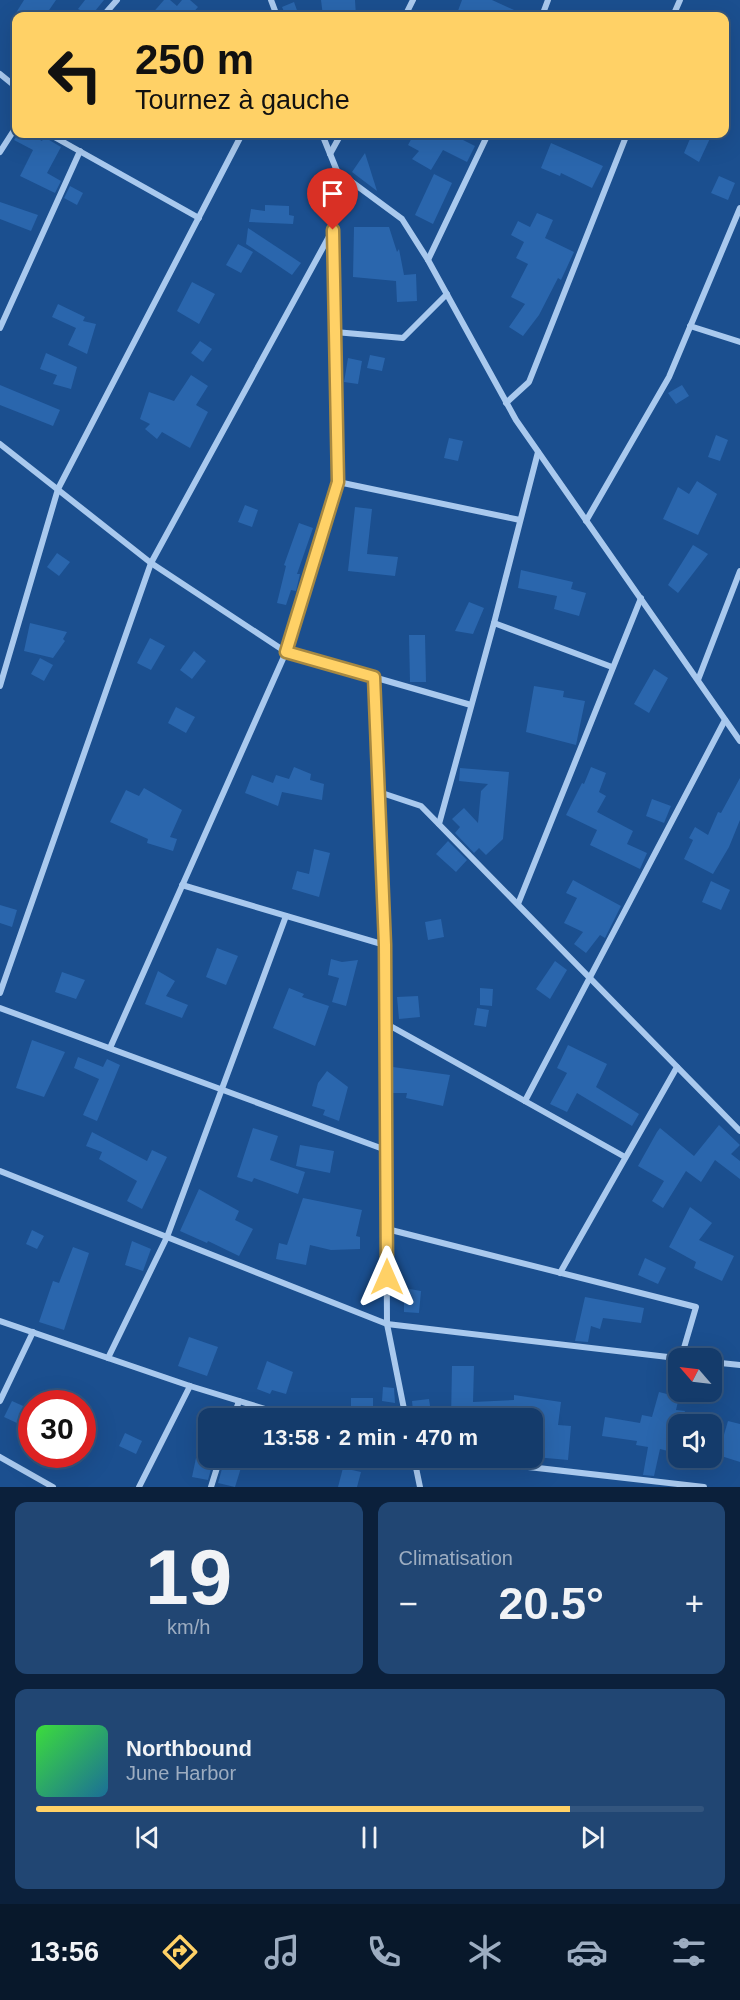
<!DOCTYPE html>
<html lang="fr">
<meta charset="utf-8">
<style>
:root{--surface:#143b6b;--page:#214673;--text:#f1f3f6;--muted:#9dadc1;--line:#33557e;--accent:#ffd166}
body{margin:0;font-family:Helvetica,sans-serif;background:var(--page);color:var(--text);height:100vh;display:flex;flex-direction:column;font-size:22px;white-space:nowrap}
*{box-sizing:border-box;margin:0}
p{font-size:20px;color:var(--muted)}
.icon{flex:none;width:33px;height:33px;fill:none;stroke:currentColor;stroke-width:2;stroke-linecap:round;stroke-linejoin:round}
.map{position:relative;height:1487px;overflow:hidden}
.sheet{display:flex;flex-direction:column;gap:15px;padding:15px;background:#0b203b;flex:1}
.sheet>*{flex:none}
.top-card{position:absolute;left:12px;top:12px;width:717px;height:126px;border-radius:12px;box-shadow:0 6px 24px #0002,0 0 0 2px var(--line);background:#ffd166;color:#111;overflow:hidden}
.needle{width:39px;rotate:298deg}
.controls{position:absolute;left:668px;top:1348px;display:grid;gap:12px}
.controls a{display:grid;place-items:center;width:54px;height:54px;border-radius:12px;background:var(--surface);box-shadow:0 6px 24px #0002,0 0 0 2px var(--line);font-size:30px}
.speed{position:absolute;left:18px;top:1390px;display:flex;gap:12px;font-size:30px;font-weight:700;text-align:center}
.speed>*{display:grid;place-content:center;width:78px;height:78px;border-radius:50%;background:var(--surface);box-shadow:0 6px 24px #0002,0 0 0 2px var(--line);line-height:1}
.speed .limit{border:9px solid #d22;background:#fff;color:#111}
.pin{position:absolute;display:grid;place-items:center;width:51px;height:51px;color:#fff;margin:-62px -26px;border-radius:50% 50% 50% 0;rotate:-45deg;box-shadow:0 0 6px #0007}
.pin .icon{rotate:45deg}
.me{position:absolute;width:66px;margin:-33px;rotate:0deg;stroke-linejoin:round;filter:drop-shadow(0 0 4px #0008)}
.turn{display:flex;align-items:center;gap:21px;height:126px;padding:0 24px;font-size:27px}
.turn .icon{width:78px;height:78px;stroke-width:2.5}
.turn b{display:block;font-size:42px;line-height:51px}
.big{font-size:45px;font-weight:600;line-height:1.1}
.sheet .tile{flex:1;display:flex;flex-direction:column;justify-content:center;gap:9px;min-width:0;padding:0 21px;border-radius:12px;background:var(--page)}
.sheet .dial{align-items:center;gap:0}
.dial b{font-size:78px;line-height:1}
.song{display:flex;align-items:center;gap:18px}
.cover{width:72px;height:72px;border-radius:9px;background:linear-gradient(135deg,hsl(120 70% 55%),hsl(200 70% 35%))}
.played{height:6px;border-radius:3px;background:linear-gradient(90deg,var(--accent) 80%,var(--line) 80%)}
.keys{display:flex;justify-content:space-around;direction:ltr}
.heat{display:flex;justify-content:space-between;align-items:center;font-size:33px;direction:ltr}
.sheet .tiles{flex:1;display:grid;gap:15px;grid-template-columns:1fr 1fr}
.tile:last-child{grid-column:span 2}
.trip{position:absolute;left:198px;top:1408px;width:345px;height:60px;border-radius:12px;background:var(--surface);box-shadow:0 6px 24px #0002,0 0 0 2px var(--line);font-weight:600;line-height:60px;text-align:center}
.dock{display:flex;height:96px;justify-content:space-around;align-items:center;background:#08182b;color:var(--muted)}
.dock .icon{width:42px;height:42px}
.dock .current{color:var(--accent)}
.dock b{font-size:27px;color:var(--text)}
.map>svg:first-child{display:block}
.building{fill:#2a66ad}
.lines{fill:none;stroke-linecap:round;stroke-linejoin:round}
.minor{stroke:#a9c9ee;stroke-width:6}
.route-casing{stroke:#a68842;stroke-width:15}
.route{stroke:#ffd166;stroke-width:10}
</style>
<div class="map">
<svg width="740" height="1487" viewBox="0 0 740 1487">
<rect width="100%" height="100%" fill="#1b4f8f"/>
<g class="building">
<polygon points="24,0 56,0 45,16 14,16"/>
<polygon points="85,0 104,0 91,16 78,9"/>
<polygon points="164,0 170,0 177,6 182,0 190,0 198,7 190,16 150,16"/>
<polygon points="321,0 355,0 356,16 323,16"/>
<polygon points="462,0 492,0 527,16 456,16"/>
<polygon points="294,2 299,16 286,16 282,7"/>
<polygon points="18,134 29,134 42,141 44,137 61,147 47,173 61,181 55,193 20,176 33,150 14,140"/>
<polygon points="414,134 451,134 475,146 467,162 443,150 431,170 412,159 419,151 408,145"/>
<polygon points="692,134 712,134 699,162 684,153"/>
<polygon points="551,143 603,166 592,188 561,173 560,176 541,168"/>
<polygon points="365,153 377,191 352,172"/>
<polygon points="434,174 452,183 433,224 415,215"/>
<polygon points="719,176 735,183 728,200 711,193"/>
<polygon points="70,186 83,193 77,205 64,198"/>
<polygon points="0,202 38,215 31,231 0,219"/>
<polygon points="265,205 289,206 289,215 294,216 293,224 249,222 251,209 265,211"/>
<polygon points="537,213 553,220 545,238 574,252 561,280 558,278 539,315 523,336 509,327 525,304 511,297 528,264 516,258 524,242 511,235 518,221 530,227"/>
<polygon points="354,227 389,227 397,252 399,249 404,275 416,274 417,301 397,302 396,281 353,277"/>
<polygon points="248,228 301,263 292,275 246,244"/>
<polygon points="238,244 253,252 241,273 226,265"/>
<polygon points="192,282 215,294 199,324 177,311"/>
<polygon points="58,304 85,317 83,321 96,324 87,354 68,345 76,328 52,317"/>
<polygon points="200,341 212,349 203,362 191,353"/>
<polygon points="46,353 77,367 71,389 53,384 57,375 40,369"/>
<polygon points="370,355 385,358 382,371 367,368"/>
<polygon points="348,358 362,361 358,384 344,382"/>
<polygon points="191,375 208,386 196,405 208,412 190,448 162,432 157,439 145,429 150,424 140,419 149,392 174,401"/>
<polygon points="0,385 60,410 53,426 0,405"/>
<polygon points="682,385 689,396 676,404 668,393"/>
<polygon points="716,435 728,440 720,461 708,457"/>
<polygon points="449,438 463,441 458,461 444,458"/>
<polygon points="697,481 717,494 698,535 663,519 678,487 689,494"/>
<polygon points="245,505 258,510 252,527 238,522"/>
<polygon points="355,507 372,509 367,554 398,557 395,576 348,571"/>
<polygon points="299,523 313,528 297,574 300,574 296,591 291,590 286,605 277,603 286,566 284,565"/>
<polygon points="693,545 708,554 678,593 668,585"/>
<polygon points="57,553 70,562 59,576 47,567"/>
<polygon points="521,570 573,582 571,589 586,593 579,616 554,609 557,596 518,588"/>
<polygon points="469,602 484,608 473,634 455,631"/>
<polygon points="30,623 67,632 63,639 65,641 53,658 24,651"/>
<polygon points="409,635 425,635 426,682 410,682"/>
<polygon points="150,638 165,646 151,670 137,663"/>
<polygon points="194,651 206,661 192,679 180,670"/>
<polygon points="40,658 53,665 44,681 31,674"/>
<polygon points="654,669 668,678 649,713 634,704"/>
<polygon points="534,686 564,691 563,697 585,701 576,745 526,732"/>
<polygon points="176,707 195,717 186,733 168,723"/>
<polygon points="294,767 311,774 310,780 324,784 322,800 282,792 278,806 245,793 252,775 273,783 276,775 289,779"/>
<polygon points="591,767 606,773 599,792 606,796 597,812 633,831 627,844 647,853 640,869 590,845 597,830 566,815 582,783 584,784"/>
<polygon points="460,768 509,772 503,839 486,855 479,848 474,853 455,833 460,827 452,819 464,808 478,823 481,791 488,784 459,781"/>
<polygon points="740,778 740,820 729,847 713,874 684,859 693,840 689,838 695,827 708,835 718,812 721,813"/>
<polygon points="144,788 182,810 170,837 177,839 173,851 147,843 148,839 110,822 126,790 139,796"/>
<polygon points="652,799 671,806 664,823 646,816"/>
<polygon points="448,841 467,860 456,872 436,854"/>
<polygon points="314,849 330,853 319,897 292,889 297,871 309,874"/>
<polygon points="573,880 621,906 605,938 600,935 586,953 574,944 583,932 564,923 577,898 566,893"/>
<polygon points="711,881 730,890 721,910 702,902"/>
<polygon points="0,905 17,910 12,927 0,923"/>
<polygon points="441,919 444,937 428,940 425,922"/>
<polygon points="217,948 238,956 226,985 206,977"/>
<polygon points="331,959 342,962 358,960 346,1006 332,1002 339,978 328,975"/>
<polygon points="555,961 567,970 550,999 536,989"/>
<polygon points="158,971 175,981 166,996 188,1005 182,1018 145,1004"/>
<polygon points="62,972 85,980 76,999 55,992"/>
<polygon points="289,988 304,994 302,997 329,1006 315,1046 273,1028"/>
<polygon points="480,988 493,989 492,1006 480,1005"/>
<polygon points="418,996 420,1017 399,1019 397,997"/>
<polygon points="477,1008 489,1010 486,1027 474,1025"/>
<polygon points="32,1040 65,1052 44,1097 16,1088"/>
<polygon points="568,1045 607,1064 596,1087 639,1114 632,1126 577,1093 567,1112 550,1104 567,1073 557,1068"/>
<polygon points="78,1057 103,1067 107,1059 120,1065 97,1121 83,1115 99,1079 74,1068"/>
<polygon points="393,1067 450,1075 443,1106 406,1098 407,1093 393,1093"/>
<polygon points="327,1071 348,1087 339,1121 323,1115 325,1110 312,1106 318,1083"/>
<polygon points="719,1125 740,1145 731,1154 740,1161 740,1179 715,1160 701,1182 686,1171 663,1208 652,1201 664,1181 638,1166 657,1132 660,1128 694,1156"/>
<polygon points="253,1128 278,1136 270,1160 305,1172 298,1194 254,1178 252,1182 237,1177"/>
<polygon points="92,1132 147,1161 152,1150 167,1157 142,1209 127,1201 137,1181 99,1159 102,1152 86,1146"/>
<polygon points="300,1145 334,1151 330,1173 296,1166"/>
<polygon points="199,1189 239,1211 235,1220 253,1229 239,1256 208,1241 207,1243 180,1231"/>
<polygon points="303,1198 362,1210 356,1236 360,1237 360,1249 331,1250 310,1245 306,1265 276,1259 279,1243 287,1245"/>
<polygon points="690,1207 712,1223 699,1240 734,1256 722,1281 694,1268 696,1262 669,1247"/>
<polygon points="32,1230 44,1236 37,1249 26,1244"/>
<polygon points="132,1241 151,1249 143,1271 125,1265"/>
<polygon points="73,1247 89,1253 64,1330 39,1322 53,1281 59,1283"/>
<polygon points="645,1258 666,1268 658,1284 638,1275"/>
<polygon points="404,1288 421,1291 419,1313 404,1312"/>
<polygon points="585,1297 644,1308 641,1323 603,1318 600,1329 591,1326 588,1342 575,1341"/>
<polygon points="189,1337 218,1347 207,1376 178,1366"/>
<polygon points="267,1361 293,1372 286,1394 272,1390 270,1394 257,1389"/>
<polygon points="452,1366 474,1366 473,1402 514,1400 514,1395 561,1402 558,1425 571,1426 568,1460 535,1457 540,1419 451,1419"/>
<polygon points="383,1387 394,1388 395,1403 382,1401"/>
<polygon points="659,1392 679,1397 676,1410 685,1411 681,1425 678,1425 672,1452 660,1449 654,1476 643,1475 648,1447 636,1445 637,1441 602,1436 605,1417 640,1423 642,1415 652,1417"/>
<rect x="351" y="1398" width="22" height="21"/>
<polygon points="429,1399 432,1419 414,1419 412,1401"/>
<polygon points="12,1401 32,1410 32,1430 4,1417"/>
<polygon points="728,1421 740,1424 740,1462 718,1455"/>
<polygon points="125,1433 142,1441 136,1454 119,1446"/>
<polygon points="196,1458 214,1458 208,1480 192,1477"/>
<polygon points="225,1458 244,1458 235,1487 218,1483"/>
<polygon points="343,1468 361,1472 357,1487 338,1487"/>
</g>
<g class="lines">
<g class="minor">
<polyline points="271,0 277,16"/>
<polyline points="103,16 117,0"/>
<polyline points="405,16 413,0"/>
<polyline points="542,16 548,0"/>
<polyline points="673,16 680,0"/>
<polyline points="0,74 16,87"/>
<polyline points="49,134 199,218"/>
<polyline points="0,152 16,127"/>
<polyline points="330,154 341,134"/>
<polyline points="337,171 402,219 428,260 516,420 740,741"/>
<polyline points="428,260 488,134"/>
<polyline points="690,326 740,342"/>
<polyline points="0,328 80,151"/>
<polyline points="335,332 403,338 447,294"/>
<polyline points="506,403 529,382 627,134"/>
<polyline points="0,444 151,563 286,652 471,705"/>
<polyline points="338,482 520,520"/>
<polyline points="586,521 669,377 740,208"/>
<polyline points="494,623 612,667"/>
<polyline points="374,677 385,945 387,1324 406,1419"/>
<polyline points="698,680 740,571"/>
<polyline points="0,686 58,489 242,134"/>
<polyline points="379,792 421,806 740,1131"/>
<polyline points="439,824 494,623 538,452"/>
<polyline points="182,885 385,945"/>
<polyline points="518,904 641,598"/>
<polyline points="0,993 151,563 332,231"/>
<polyline points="0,1008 386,1150"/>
<polyline points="385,1023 625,1157"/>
<polyline points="110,1048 286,652 338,482 332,230 337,171 322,134"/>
<polyline points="525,1101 725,720"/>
<polyline points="0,1171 387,1324 685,1359"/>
<polyline points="387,1229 696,1307 681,1358"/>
<polyline points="560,1273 677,1067"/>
<polyline points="0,1321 190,1386 298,1419"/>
<polyline points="108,1358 167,1237 286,916"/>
<polyline points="711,1362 740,1365"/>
<polyline points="0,1401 33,1332"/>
<polyline points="233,1419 239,1401"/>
<polyline points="0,1457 53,1487"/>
<polyline points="414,1458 420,1487"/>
<polyline points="450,1458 704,1487"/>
<polyline points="139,1487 190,1386"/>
<polyline points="211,1487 220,1458"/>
</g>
</g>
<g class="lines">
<defs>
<polyline id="route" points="333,230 338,482 286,652 374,677 385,945 387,1277"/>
</defs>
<use href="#route" class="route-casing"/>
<use href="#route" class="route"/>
</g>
</svg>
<div class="controls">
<a><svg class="needle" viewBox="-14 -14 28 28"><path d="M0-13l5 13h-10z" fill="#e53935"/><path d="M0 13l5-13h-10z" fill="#9dadc1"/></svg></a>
<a><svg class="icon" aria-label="sound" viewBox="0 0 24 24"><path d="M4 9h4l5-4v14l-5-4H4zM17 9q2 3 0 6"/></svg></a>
</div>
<div class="speed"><div class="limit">30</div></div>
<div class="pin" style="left:333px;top:230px;background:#d93025"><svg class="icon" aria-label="arrive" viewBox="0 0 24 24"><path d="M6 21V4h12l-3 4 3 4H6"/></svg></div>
<svg class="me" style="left:387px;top:1277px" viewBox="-20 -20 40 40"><path d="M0-17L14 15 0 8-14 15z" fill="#ffd166" stroke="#fff" stroke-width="4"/></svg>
<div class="trip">13:58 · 2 min · 470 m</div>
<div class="top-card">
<div class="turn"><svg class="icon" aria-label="left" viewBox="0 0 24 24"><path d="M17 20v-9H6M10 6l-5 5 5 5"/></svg><div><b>250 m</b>Tournez à gauche</div></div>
</div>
</div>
<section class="sheet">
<div class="tiles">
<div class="tile dial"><b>19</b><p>km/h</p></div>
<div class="tile"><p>Climatisation</p>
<div class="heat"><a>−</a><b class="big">20.5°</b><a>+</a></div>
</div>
<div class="tile">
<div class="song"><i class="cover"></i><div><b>Northbound</b><p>June Harbor</p></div></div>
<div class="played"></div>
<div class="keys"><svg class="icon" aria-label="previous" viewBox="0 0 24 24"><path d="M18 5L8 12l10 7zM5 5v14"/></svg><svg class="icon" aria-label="pause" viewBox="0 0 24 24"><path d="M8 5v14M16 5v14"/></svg><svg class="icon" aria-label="next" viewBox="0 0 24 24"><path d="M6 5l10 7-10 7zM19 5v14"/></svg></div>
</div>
</div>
</section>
<nav class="dock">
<b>13:56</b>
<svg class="icon current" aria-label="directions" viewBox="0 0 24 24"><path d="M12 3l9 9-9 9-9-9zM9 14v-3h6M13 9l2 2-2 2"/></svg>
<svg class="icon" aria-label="music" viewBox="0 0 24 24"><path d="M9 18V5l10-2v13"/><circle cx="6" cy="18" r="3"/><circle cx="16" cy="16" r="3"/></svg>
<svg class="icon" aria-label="phone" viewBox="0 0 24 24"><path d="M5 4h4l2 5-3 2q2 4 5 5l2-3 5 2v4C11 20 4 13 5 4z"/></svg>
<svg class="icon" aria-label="climate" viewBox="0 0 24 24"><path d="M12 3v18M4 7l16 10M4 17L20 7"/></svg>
<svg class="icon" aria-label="car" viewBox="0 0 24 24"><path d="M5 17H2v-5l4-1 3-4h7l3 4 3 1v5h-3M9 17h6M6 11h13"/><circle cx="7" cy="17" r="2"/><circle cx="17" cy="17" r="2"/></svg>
<svg class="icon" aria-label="filters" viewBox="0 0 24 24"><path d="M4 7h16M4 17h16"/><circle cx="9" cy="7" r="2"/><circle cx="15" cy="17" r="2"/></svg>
</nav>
